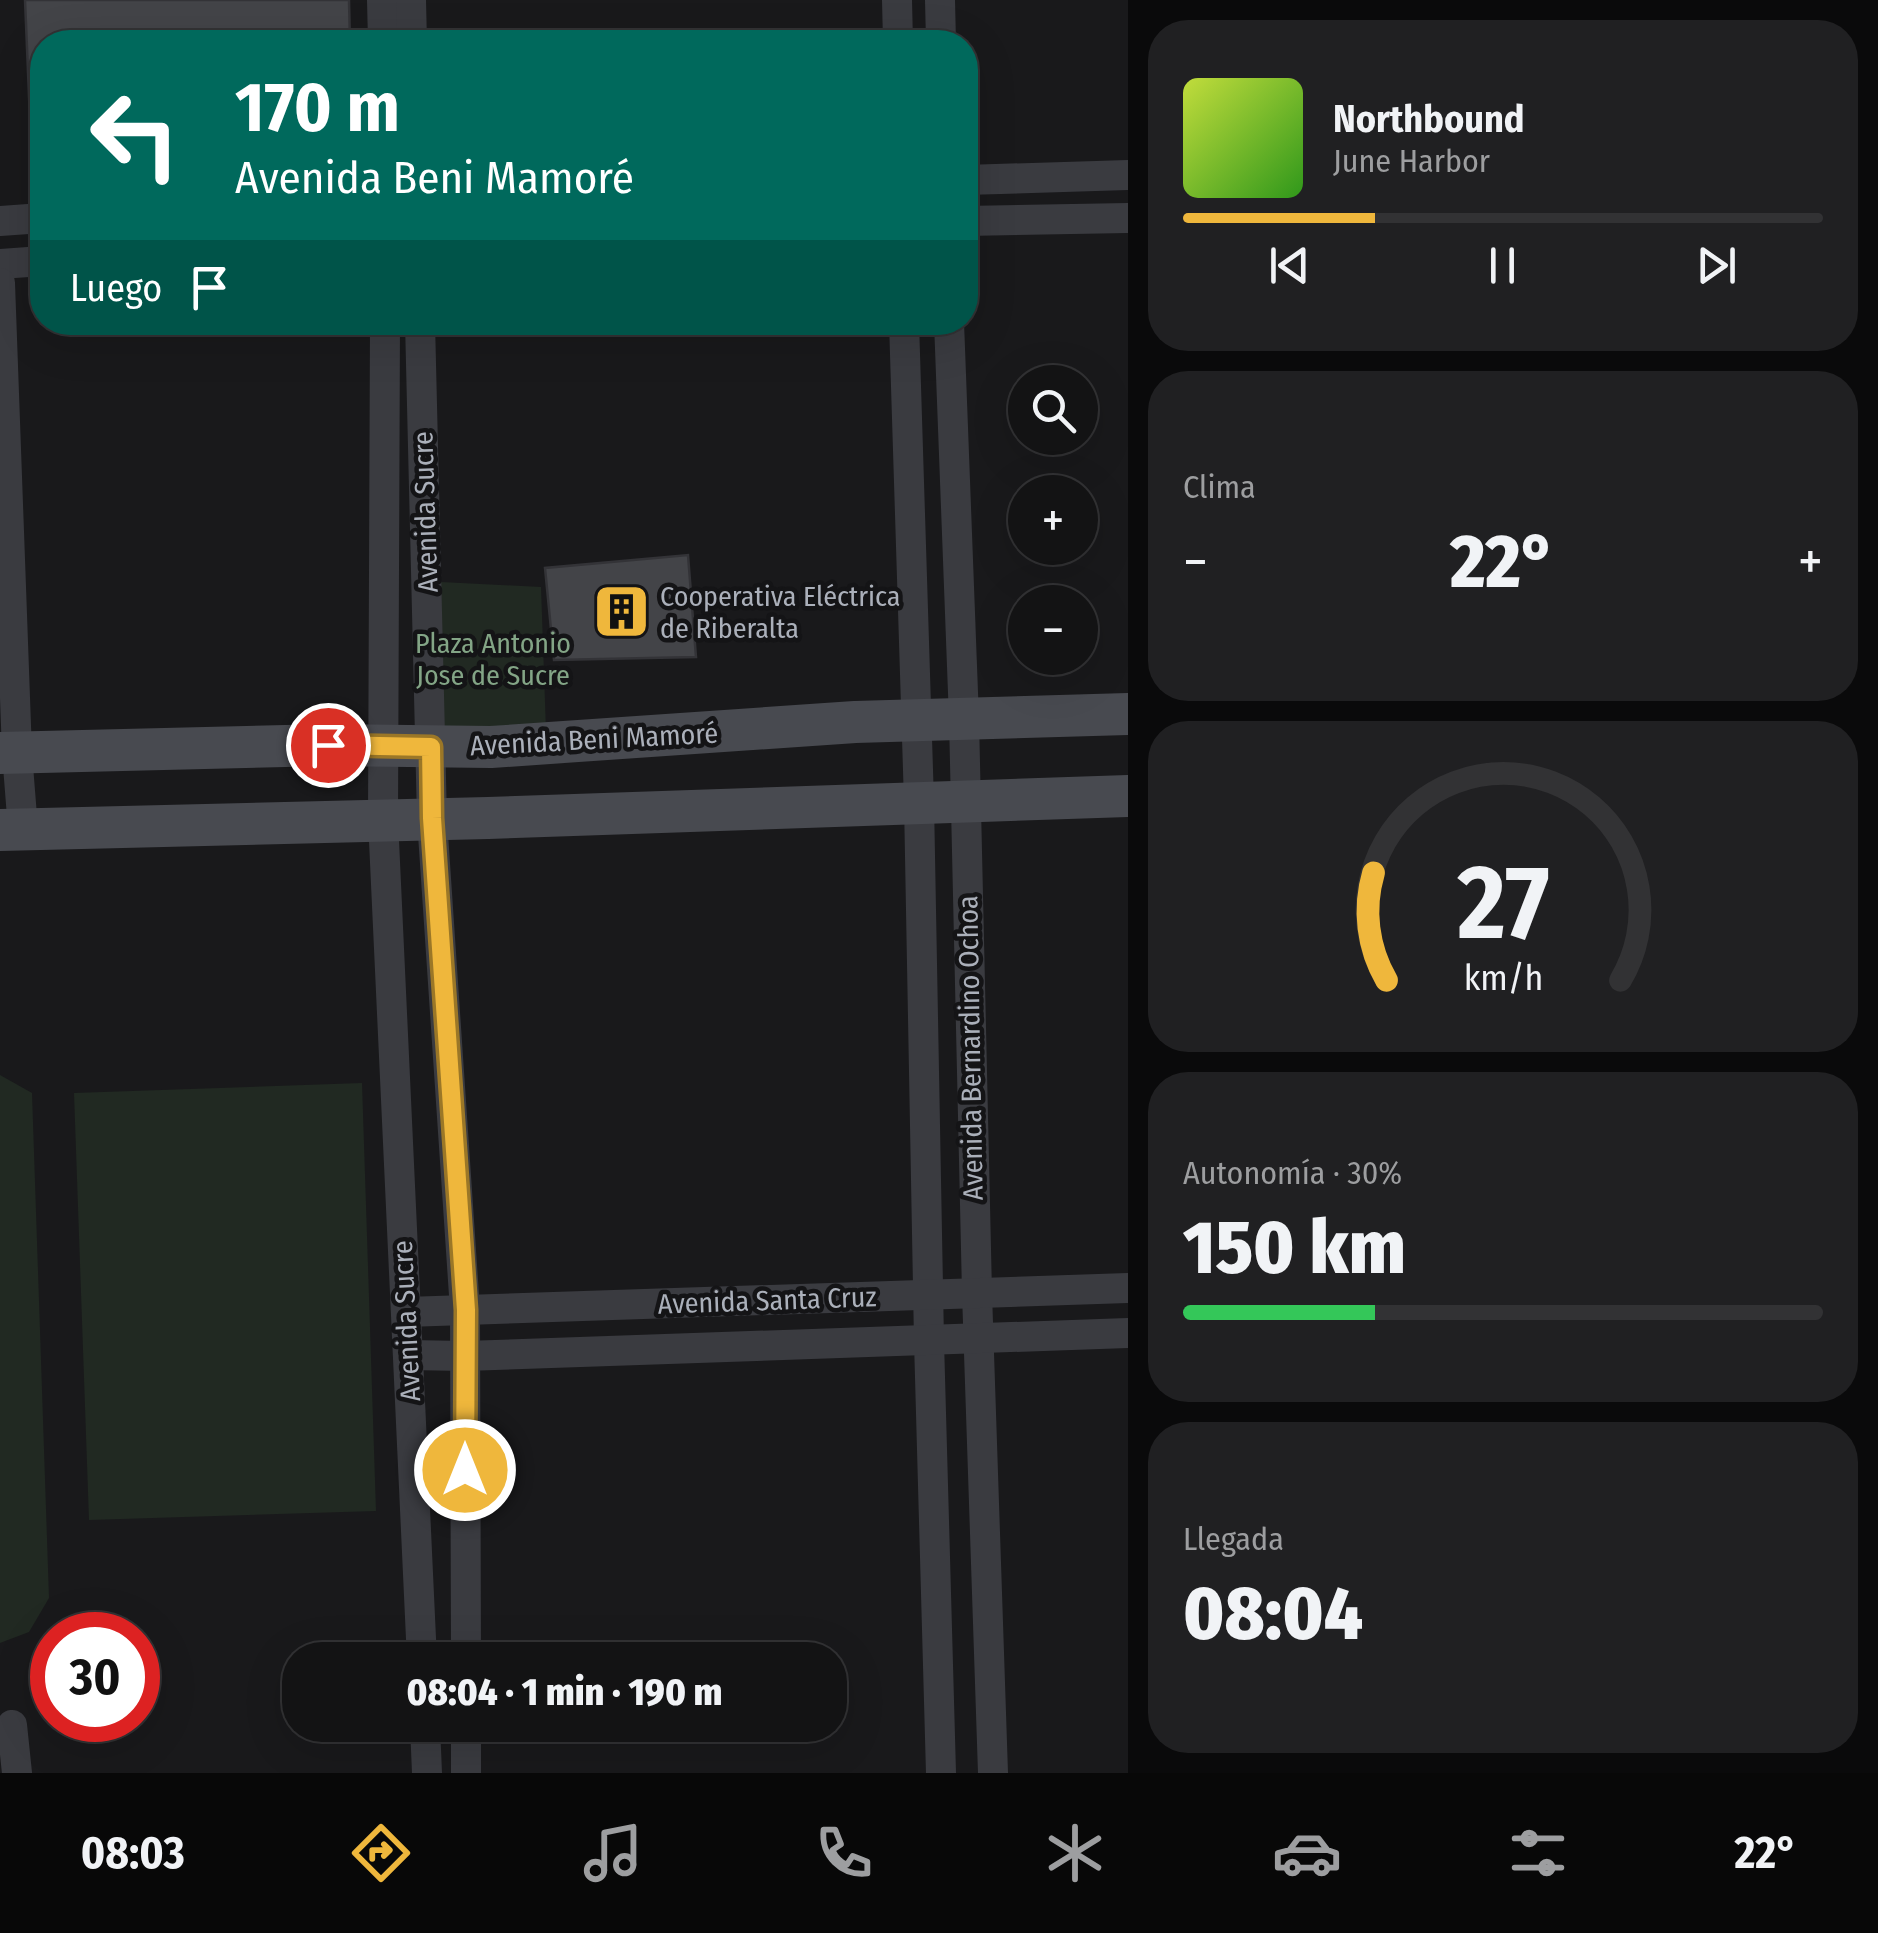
<!DOCTYPE html>
<html lang="es">
<meta charset="utf-8">
<style>
:root{--surface:#131314;--page:#202022;--text:#f1f3f6;--muted:#9d9ea0;--line:#323234;--accent:#efb73c}
body{margin:0;font-family:"Fira Sans Condensed",sans-serif;background:var(--page);color:var(--text);height:100vh;display:flex;flex-direction:column;font-size:38px;white-space:nowrap}
*{box-sizing:border-box;margin:0}
p{font-size:32px;color:var(--muted)}
.icon{flex:none;width:55px;height:55px;fill:none;stroke:currentColor;stroke-width:2;stroke-linecap:round;stroke-linejoin:round}
.map{position:relative;flex:1;overflow:hidden}
.details{display:flex;flex-direction:column;gap:20px;padding:20px;background:#0a0a0b;width:750px}
.details>*{flex:none}
.guide{position:absolute;left:30px;top:30px;width:948px;height:305px;border-radius:40px;box-shadow:0 10px 40px #0002,0 0 0 2px var(--line);background:#00695c;color:#fff;overflow:hidden}
.buttons{position:absolute;left:1008px;top:365px;display:grid;gap:20px}
.buttons a{display:grid;place-items:center;width:90px;height:90px;border-radius:50%;background:var(--surface);box-shadow:0 10px 40px #0002,0 0 0 2px var(--line);font-size:50px}
.speed{position:absolute;left:30px;top:1612px;display:flex;gap:20px;font-size:50px;font-weight:700;text-align:center}
.speed>*{display:grid;place-content:center;width:130px;height:130px;border-radius:50%;background:var(--surface);box-shadow:0 10px 40px #0002,0 0 0 2px var(--line);line-height:1}
.speed .limit{border:15px solid #d22;background:#fff;color:#111}
.pin{position:absolute;display:grid;place-items:center;width:85px;height:85px;color:#fff;margin:-42px;border:5px solid #fff;border-radius:50%;box-shadow:0 2px 10px #0007}
.me{position:absolute;width:110px;margin:-55px;rotate:0deg;stroke-linejoin:round;filter:drop-shadow(0 0 8px #0008)}
.turn{display:flex;align-items:center;gap:35px;height:210px;padding:0 40px;font-size:45px}
.turn .icon{width:130px;height:130px;stroke-width:2.5}
.turn b{display:block;font-size:70px;line-height:85px}
.then{display:flex;align-items:center;height:95px;padding:0 40px;background:#0003;gap:20px;font-size:38px}
.big{font-size:75px;font-weight:800;line-height:1.1}
.details .tile{flex:1;display:flex;flex-direction:column;justify-content:center;gap:15px;min-width:0;padding:0 35px;border-radius:40px;background:var(--page)}
.details .dial{align-items:center;gap:0}
.dial svg{height:260px;overflow:visible;fill:none;stroke:var(--line);stroke-width:7;stroke-linecap:round;text-anchor:middle}
.dial text{fill:var(--text);stroke:none}
.song{display:flex;align-items:center;gap:30px}
.cover{width:120px;height:120px;border-radius:15px;background:linear-gradient(135deg,hsl(70 70% 55%),hsl(110 70% 35%))}
.played{height:10px;border-radius:5px;background:linear-gradient(90deg,var(--accent) 30%,var(--line) 30%)}
.keys{display:flex;justify-content:space-around;direction:ltr}
.heat{display:flex;justify-content:space-between;align-items:center;font-size:55px;direction:ltr}
.charge{height:15px;border-radius:8px;background:linear-gradient(90deg,#34c759 30%,var(--line) 0)}
.trip{position:absolute;left:282px;top:1642px;width:565px;height:100px;border-radius:40px;background:var(--surface);box-shadow:0 10px 40px #0002,0 0 0 2px var(--line);font-weight:800;line-height:100px;text-align:center}
.menu{display:flex;height:160px;justify-content:space-around;align-items:center;background:#080808;color:var(--muted)}
.menu .icon{width:70px;height:70px}
.menu .current{color:var(--accent)}
.menu b{font-size:45px;color:var(--text)}
main{display:flex;flex:1;min-height:0}
.map>svg:first-child{display:block}
.green{fill:#212922}
.building{fill:#434448;stroke:#333337;stroke-width:2.5}
.lines{fill:none;stroke-linecap:round;stroke-linejoin:round}
.street{stroke:#3a3b40;stroke-width:30}
.secondary{stroke:#484a50;stroke-width:42}
.route-casing{stroke:#9b7727;stroke-width:25}
.route{stroke:#efb73c;stroke-width:18}
.labels{text-anchor:middle;stroke-width:9;stroke-linejoin:round;paint-order:stroke}
.street-label{font-size:28px;fill:#abb0ba;stroke:#141416}
.poi-label{font-size:28px;fill:#abb0ba;stroke:#141416;text-anchor:start}
.park-label{font-size:28px;fill:#83a586;stroke:#141416}
</style>
<main>
<div class="map">
<svg width="1128" height="1773" viewBox="0 0 1128 1773">
<rect width="100%" height="100%" fill="#19191b"/>
<g class="green">
<polygon points="441,582 541,587 546,731 442,733"/>
<polygon points="0,1075 32,1093 49,1598 29,1632 0,1643"/>
<polygon points="362,1083 376,1511 89,1520 74,1093"/>
</g>
<g class="building">
<polygon points="25,0 349,0 350,42 42,42 42,168 32,168"/>
<polygon points="688,555 696,657 554,660 545,568"/>
</g>
<g class="lines">
<g class="street">
<polyline points="382,0 383,42"/>
<polyline points="411,0 412,42"/>
<polyline points="897,0 898,42"/>
<polyline points="940,0 941,42"/>
<polyline points="965,180 1128,175"/>
<polyline points="0,221 42,218"/>
<polyline points="965,221 1128,218"/>
<polyline points="0,264 42,261"/>
<polyline points="0,283 17,753 23,829"/>
<polyline points="385,322 383,819 422,1660"/>
<polyline points="420,322 432,819 465,1310 466,1660"/>
<polyline points="904,322 919,802 929,1341 941,1773"/>
<polyline points="949,322 964,719 977,1293 993,1773"/>
<polyline points="406,1312 1128,1288"/>
<polyline points="408,1355 465,1356 1128,1333"/>
<polyline points="12,1725 17,1773"/>
<polyline points="425,1725 427,1773"/>
<polyline points="466,1725 466,1773"/>
</g>
<g class="secondary">
<polyline points="0,753 327,745 491,747 855,722 1128,714"/>
<polyline points="0,830 488,818 1128,796"/>
</g>
</g>
<g class="lines">
<defs>
<polyline id="route" points="328,745 431,747 432,818 466,1310 465,1470"/>
</defs>
<use href="#route" class="route-casing"/>
<use href="#route" class="route"/>
</g>
<defs>
<symbol id="building-square" viewBox="-11 -11 22 22"><rect x="-9" y="-9" width="18" height="18" rx="4" fill="#efb73c" stroke="#141416"/><path d="M-4-6H4V6H1V3H-1V6H-4ZM-2.5-4.3h1.7v1.8h-1.7ZM.8-4.3h1.7v1.8H.8ZM-2.5-1h1.7V.8h-1.7ZM.8-1h1.7V.8H.8Z" fill="#111"/></symbol>
</defs>
<g fill-rule="evenodd">
<use href="#building-square" x="590" y="580" width="63" height="63"/>
</g>
<g class="labels">
<g class="street-label">
<text transform="translate(425 512) rotate(-92)" y="10">Avenida Sucre</text>
<text transform="translate(594 739) rotate(-3)" y="10">Avenida Beni Mamoré</text>
<text transform="translate(970 1048) rotate(-91)" y="10">Avenida Bernardino Ochoa</text>
<text transform="translate(767 1300) rotate(-2)" y="10">Avenida Santa Cruz</text>
<text transform="translate(406 1321) rotate(-93)" y="10">Avenida Sucre</text>
</g>
<g class="poi-label">
<text x="660" y="606">Cooperativa Eléctrica<tspan x="660" dy="32">de Riberalta</tspan></text>
</g>
<g class="park-label">
<text x="493" y="653">Plaza Antonio<tspan x="493" dy="32">Jose de Sucre</tspan></text>
</g>
</g>
</svg>
<div class="buttons">
<a><svg class="icon" aria-label="search" viewBox="0 0 24 24"><circle cx="10" cy="10" r="6"/><path d="M15 15l6 6"/></svg></a>
<a>+</a>
<a>−</a>
</div>
<div class="speed"><div class="limit">30</div></div>
<div class="pin" style="left:328px;top:745px;background:#d93025"><svg class="icon" aria-label="arrive" viewBox="0 0 24 24"><path d="M6 21V4h12l-3 4 3 4H6"/></svg></div>
<svg class="me" style="left:465px;top:1470px" viewBox="-20 -20 40 40"><circle r="17" fill="#efb73c" stroke="#fff" stroke-width="3"/><path d="M0-11L8 9 0 5-8 9z" fill="#fff"/></svg>
<div class="trip">08:04 · 1 min · 190 m</div>
<div class="guide">
<div class="turn"><svg class="icon" aria-label="left" viewBox="0 0 24 24"><path d="M17 20v-9H6M10 6l-5 5 5 5"/></svg><div><b>170 m</b>Avenida Beni Mamoré</div></div>
<div class="then">Luego<svg class="icon" aria-label="arrive" viewBox="0 0 24 24"><path d="M6 21V4h12l-3 4 3 4H6"/></svg></div>
</div>
</div>
<section class="details">
<div class="tile">
<div class="song"><i class="cover"></i><div><b>Northbound</b><p>June Harbor</p></div></div>
<div class="played"></div>
<div class="keys"><svg class="icon" aria-label="previous" viewBox="0 0 24 24"><path d="M18 5L8 12l10 7zM5 5v14"/></svg><svg class="icon" aria-label="pause" viewBox="0 0 24 24"><path d="M8 5v14M16 5v14"/></svg><svg class="icon" aria-label="next" viewBox="0 0 24 24"><path d="M6 5l10 7-10 7zM19 5v14"/></svg></div>
</div>
<div class="tile"><p>Clima</p>
<div class="heat"><a>−</a><b class="big">22°</b><a>+</a></div>
</div>
<div class="tile dial"><svg viewBox="0 0 100 80">
<path d="M14 69A42 42 0 1 1 86 69"/>
<path d="M14 69A42 42 0 0 1 10 36" stroke="#efb73c"/>
<text x="50" y="56" font-size="32" font-weight="700">27</text>
<text x="50" y="72" font-size="11">km/h</text>
</svg></div>
<div class="tile"><p>Autonomía · 30%</p><b class="big">150 km</b><div class="charge"></div></div>
<div class="tile"><p>Llegada</p><b class="big">08:04</b></div>
</section>
</main>
<nav class="menu">
<b>08:03</b>
<svg class="icon current" aria-label="directions" viewBox="0 0 24 24"><path d="M12 3l9 9-9 9-9-9zM9 14v-3h6M13 9l2 2-2 2"/></svg>
<svg class="icon" aria-label="music" viewBox="0 0 24 24"><path d="M9 18V5l10-2v13"/><circle cx="6" cy="18" r="3"/><circle cx="16" cy="16" r="3"/></svg>
<svg class="icon" aria-label="phone" viewBox="0 0 24 24"><path d="M5 4h4l2 5-3 2q2 4 5 5l2-3 5 2v4C11 20 4 13 5 4z"/></svg>
<svg class="icon" aria-label="climate" viewBox="0 0 24 24"><path d="M12 3v18M4 7l16 10M4 17L20 7"/></svg>
<svg class="icon" aria-label="car" viewBox="0 0 24 24"><path d="M5 17H2v-5l4-1 3-4h7l3 4 3 1v5h-3M9 17h6M6 11h13"/><circle cx="7" cy="17" r="2"/><circle cx="17" cy="17" r="2"/></svg>
<svg class="icon" aria-label="filters" viewBox="0 0 24 24"><path d="M4 7h16M4 17h16"/><circle cx="9" cy="7" r="2"/><circle cx="15" cy="17" r="2"/></svg>
<b>22°</b>
</nav>
